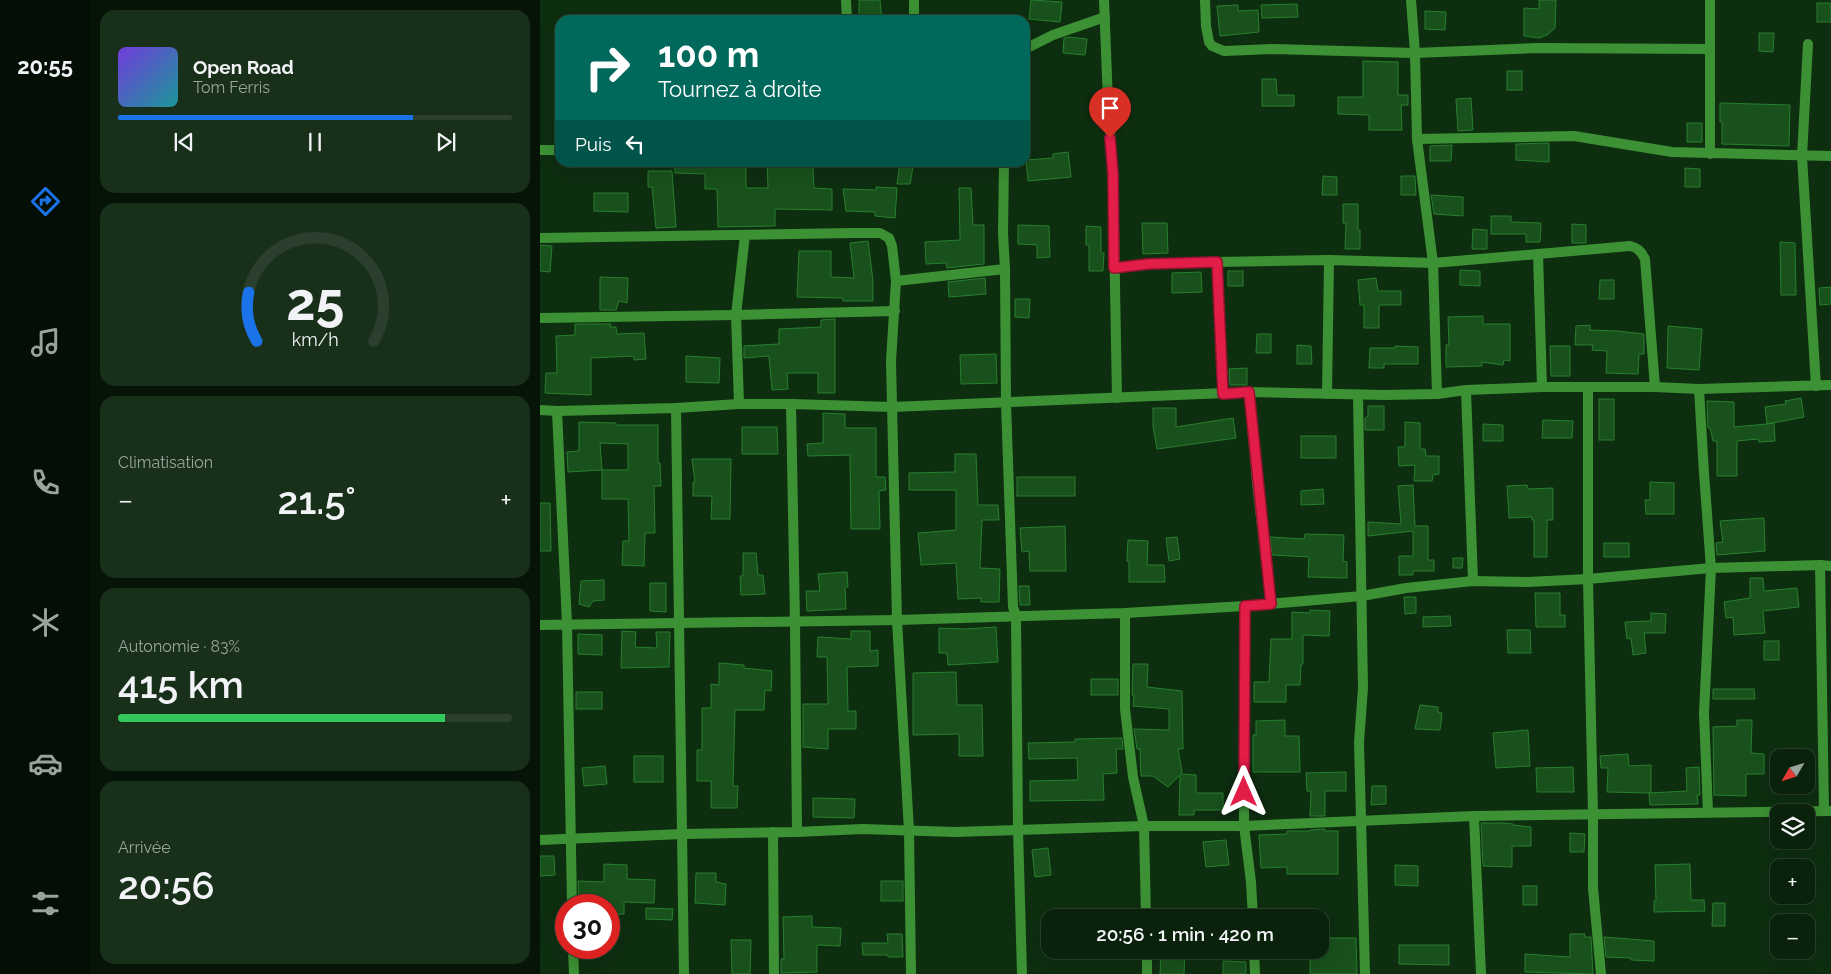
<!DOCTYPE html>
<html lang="fr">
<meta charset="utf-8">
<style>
:root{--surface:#0a220c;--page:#182f1a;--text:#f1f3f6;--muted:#99a49d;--line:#2a3f2d;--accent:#1a73e8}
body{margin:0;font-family:Raleway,sans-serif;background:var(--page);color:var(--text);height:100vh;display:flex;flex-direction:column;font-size:19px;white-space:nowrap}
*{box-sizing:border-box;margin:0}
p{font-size:16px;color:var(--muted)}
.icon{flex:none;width:28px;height:28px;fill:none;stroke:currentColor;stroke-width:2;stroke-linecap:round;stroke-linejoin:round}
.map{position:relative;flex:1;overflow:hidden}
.side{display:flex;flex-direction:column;gap:10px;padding:10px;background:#061307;width:450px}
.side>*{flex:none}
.banner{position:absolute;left:15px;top:15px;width:475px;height:152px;border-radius:15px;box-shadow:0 5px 20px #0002,0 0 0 1px var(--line);background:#00695c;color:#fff;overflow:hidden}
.needle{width:32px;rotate:231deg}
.controls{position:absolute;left:1230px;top:749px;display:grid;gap:10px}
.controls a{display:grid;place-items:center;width:45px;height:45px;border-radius:10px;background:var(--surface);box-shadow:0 5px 20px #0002,0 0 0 1px var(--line);font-size:25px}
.speed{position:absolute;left:15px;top:894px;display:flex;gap:10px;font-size:25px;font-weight:700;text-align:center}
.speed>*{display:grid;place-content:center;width:65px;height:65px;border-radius:50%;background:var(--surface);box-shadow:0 5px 20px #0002,0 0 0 1px var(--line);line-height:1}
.speed .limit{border:8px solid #d22;background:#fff;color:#111}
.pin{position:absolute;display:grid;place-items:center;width:42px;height:42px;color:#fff;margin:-51px -21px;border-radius:50% 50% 50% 0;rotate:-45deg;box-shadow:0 0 5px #0007}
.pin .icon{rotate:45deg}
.me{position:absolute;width:55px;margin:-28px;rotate:0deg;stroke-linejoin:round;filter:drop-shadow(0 0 4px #0008)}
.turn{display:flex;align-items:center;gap:18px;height:105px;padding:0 20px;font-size:22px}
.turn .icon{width:65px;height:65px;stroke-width:2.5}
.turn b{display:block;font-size:35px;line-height:42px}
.then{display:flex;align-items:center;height:48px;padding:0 20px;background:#0003;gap:10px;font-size:19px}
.big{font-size:38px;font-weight:600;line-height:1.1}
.side .tile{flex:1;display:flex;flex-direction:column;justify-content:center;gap:8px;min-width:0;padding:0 18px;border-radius:15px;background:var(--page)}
.side .dial{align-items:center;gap:0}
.dial svg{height:130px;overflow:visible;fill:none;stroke:var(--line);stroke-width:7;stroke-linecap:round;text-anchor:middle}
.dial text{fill:var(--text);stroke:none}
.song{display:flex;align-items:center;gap:15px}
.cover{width:60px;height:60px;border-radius:8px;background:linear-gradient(135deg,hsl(260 70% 55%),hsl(180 70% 35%))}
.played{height:5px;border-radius:2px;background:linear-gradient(90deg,var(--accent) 75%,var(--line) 75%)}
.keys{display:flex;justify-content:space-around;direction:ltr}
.heat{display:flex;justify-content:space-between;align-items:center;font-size:28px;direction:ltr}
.charge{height:8px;border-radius:4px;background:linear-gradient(90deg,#34c759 83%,var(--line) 0)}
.trip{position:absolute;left:501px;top:909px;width:288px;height:50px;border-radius:15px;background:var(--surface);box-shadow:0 5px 20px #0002,0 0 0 1px var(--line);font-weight:600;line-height:50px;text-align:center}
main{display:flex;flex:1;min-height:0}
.menu{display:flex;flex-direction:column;width:90px;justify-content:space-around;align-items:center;background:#040e05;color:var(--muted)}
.menu .icon{width:35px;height:35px}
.menu .selected{color:var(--accent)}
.menu b{font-size:22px;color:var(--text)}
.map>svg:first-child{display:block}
.building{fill:#18511c;stroke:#287f2e;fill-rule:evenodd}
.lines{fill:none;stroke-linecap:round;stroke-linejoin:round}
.street{stroke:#3d9135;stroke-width:10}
.route-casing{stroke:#92132f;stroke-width:12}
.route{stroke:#e11d48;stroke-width:9}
</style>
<main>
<nav class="menu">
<b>20:55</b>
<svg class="icon selected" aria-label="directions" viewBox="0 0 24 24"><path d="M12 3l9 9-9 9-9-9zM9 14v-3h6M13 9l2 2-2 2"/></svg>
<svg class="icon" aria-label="music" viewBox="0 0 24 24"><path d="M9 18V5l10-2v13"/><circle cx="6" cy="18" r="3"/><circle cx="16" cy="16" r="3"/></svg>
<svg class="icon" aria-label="phone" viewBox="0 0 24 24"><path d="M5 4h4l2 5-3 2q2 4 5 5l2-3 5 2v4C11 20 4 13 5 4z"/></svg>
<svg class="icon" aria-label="climate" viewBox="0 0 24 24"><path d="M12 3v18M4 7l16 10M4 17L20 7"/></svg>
<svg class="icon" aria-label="car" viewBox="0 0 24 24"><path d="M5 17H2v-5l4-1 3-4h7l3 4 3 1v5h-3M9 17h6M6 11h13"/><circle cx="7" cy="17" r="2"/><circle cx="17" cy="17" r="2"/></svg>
<svg class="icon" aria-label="filters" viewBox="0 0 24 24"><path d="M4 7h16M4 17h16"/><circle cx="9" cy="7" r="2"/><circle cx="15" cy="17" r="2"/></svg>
</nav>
<section class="side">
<div class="tile">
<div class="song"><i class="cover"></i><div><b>Open Road</b><p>Tom Ferris</p></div></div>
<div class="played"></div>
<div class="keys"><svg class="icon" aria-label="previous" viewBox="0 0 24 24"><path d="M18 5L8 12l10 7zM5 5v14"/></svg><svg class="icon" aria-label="pause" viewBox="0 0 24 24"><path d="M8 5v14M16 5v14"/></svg><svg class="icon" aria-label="next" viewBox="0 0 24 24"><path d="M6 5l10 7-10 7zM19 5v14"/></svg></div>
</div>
<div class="tile dial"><svg viewBox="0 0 100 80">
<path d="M14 69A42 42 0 1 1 86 69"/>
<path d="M14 69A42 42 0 0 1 9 39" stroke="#1a73e8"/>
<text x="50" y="56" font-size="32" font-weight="700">25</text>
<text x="50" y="72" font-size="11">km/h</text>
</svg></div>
<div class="tile"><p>Climatisation</p>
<div class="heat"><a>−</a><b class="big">21.5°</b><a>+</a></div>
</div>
<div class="tile"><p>Autonomie · 83%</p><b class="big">415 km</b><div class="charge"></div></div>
<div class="tile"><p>Arrivée</p><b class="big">20:56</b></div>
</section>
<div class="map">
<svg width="1291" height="974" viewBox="0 0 1291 974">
<rect width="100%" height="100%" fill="#0e2e10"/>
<g class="building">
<polygon points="319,0 340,0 342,20 319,20"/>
<polygon points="491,0 522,2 520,22 489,19"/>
<polygon points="999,0 1016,0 1015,28 1007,35 999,38 984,36 984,8 999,9"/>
<rect x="1277" y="3" width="14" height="19"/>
<polygon points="757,4 758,17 722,18 721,5"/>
<polygon points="698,5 698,11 718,10 719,32 680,36 677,6"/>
<polygon points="885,11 906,12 905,30 885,29"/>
<polygon points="1219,33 1234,33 1233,52 1219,51"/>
<polygon points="528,37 547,39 545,55 523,53 524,38"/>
<polygon points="823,61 858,62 858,95 868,95 868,105 861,105 862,130 829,130 829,115 798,114 798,97 823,97"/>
<rect x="967" y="71" width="15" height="19"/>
<polygon points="722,79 736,79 737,95 754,95 754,106 722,106"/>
<polygon points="931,98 933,130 918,131 916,99"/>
<polygon points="1180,103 1250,105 1249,146 1182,144 1182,122 1180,122"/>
<rect x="1147" y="123" width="15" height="19"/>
<polygon points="1009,143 1009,162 976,160 976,144"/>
<polygon points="912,145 911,161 890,161 890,146"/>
<polygon points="528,152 531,177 488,181 486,160 513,158 513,154"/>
<polygon points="135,162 206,162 206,188 228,188 227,162 243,162 243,167 273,167 274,188 292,189 292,210 235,209 235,226 178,227 177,189 165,189 165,174 135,173"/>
<polygon points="360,162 374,162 370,184 357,184"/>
<polygon points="1145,168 1160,169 1160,187 1145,187"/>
<polygon points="108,171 132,171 136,227 116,228 112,187 108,187"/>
<polygon points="783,176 797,177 797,195 782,195"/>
<polygon points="861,176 875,176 876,195 861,195"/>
<polygon points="336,187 357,188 355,218 335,216 335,212 306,211 303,189 336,190"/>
<polygon points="419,188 431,188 433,225 444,225 444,264 407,268 406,263 386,264 385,242 420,240"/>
<polygon points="54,193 88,193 88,212 54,211"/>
<polygon points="891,195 923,197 923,216 894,214"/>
<polygon points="803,204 818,204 818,230 820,230 820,249 805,249 806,223 803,223"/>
<polygon points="951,216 971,216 971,222 1001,223 1000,242 986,242 986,234 951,234"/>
<polygon points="602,223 627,223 628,253 603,254"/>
<polygon points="1032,224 1046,225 1046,243 1032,243"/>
<polygon points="478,225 509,226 510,257 497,258 497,245 478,244"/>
<polygon points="546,226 561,227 561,253 564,253 563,271 549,271 549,245 546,245"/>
<polygon points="933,229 947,230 947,249 932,249"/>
<polygon points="328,241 333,281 333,301 303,301 303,298 257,297 259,251 291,251 291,277 314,278 310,243"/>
<polygon points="1240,242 1255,243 1256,295 1241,295"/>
<polygon points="0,245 12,246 10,272 0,271"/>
<polygon points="920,270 940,271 940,286 920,285"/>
<rect x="688" y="271" width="15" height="15"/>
<polygon points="661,272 662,292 632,293 632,273"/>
<polygon points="60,277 88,278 87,303 79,301 76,310 60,310"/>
<polygon points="445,278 446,294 409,297 408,282"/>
<polygon points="836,278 838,291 861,291 861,305 839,305 839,328 824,328 824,305 820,305 818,280"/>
<polygon points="1060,280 1074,280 1074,299 1059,299"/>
<polygon points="1291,287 1291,304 1280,305 1279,288"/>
<polygon points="475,299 490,299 489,318 475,317"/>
<polygon points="943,316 943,324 970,324 970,361 964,360 963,365 942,362 942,366 906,367 906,345 909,345 908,317"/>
<polygon points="295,319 295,393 278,393 278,373 247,373 248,389 232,390 229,356 204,358 204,346 239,344 239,329 281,327 281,320"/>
<polygon points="35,324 71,324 70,327 76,327 77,334 104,333 106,359 94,360 94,356 51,358 51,395 5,393 6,373 17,373 16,336 35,335"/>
<polygon points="1050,325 1050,330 1077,331 1104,334 1104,354 1099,354 1098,374 1066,373 1067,351 1052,350 1053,345 1035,345 1036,326"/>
<polygon points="1128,326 1162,329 1159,370 1127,368"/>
<polygon points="717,334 731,334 731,353 716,353"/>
<polygon points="757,345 771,346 772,364 757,364"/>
<polygon points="855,346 878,347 878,364 844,364 844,368 829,368 830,348 855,348"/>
<polygon points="1010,346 1030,346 1030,376 1011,376"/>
<polygon points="456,354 457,383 421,384 420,355"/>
<polygon points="146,356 180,358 179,383 146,382"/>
<polygon points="707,368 707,385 690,385 689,369"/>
<polygon points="1261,398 1264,417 1227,424 1234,423 1235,441 1219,442 1218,439 1197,441 1197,476 1177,476 1177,441 1173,441 1170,428 1168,428 1167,401 1194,402 1194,427 1227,424 1225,407 1246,404 1245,401"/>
<rect x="1059" y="399" width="15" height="41"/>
<polygon points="828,406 844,406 844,430 825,430 825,418 828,416"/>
<polygon points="613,408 636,408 636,427 693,418 696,438 617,449 613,426"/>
<polygon points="283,413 305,414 305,428 336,428 336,477 345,477 346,490 339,491 340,529 311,529 310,455 268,456 267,444 283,443"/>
<polygon points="1003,420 1033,421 1032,438 1002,438"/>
<path d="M39 422 76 423V425H118V463H120L121 486H114L115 533H105L104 566 82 565 83 541H89L88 499H62V470L28 472 27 452 39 451ZM60 443 88 444V470H62Z"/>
<polygon points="865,422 880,423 880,449 885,449 886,456 899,456 899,474 893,475 892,481 874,481 875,465 859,466 858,447 865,447"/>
<polygon points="943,424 963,425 963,441 943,441"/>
<polygon points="202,427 237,427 238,454 202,454"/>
<rect x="761" y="436" width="35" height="22"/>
<polygon points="415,454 436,454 438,505 458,505 459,520 442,520 440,568 460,569 459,602 441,602 441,598 418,599 416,563 381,565 378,533 416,530 416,490 369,490 369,473 415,472"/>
<polygon points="152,459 191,459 190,519 171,519 172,496 153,496 153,482 155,482"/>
<rect x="477" y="477" width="58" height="19"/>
<polygon points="1110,482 1134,483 1134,514 1106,514 1105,500 1110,500"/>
<polygon points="873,485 875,526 888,526 888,560 894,560 894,571 873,571 873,575 859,575 859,556 873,556 873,531 828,536 828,522 861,524 858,486"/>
<polygon points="987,485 988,489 1013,488 1013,520 1007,520 1007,557 994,557 994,520 992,520 992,517 969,518 967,486"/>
<polygon points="783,489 784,504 761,505 761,491"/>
<polygon points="0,503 10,503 11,551 0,551"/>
<polygon points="1224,518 1225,551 1177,555 1176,543 1183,542 1180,521"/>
<polygon points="525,526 526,571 490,571 489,551 482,552 480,528"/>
<polygon points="765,534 804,535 803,561 807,562 807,578 768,577 769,557 732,555 730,537 764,539"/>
<polygon points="637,537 640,559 629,561 626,538"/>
<polygon points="588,540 608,541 607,565 624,565 625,582 589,582 589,562 587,561"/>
<rect x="1064" y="543" width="25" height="14"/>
<polygon points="203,553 216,553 218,575 223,575 225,594 201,595 200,576 203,576"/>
<polygon points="913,558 923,558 922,568 913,568"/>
<polygon points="307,572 308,587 305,587 306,609 267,611 266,591 280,591 278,574"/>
<polygon points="1210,578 1223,578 1224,591 1257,588 1259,607 1223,611 1225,633 1194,635 1193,617 1186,618 1184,602 1210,598"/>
<polygon points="64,580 64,600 53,601 49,607 39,604 41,581"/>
<polygon points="110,583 126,583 126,612 110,611"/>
<polygon points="479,586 489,586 490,605 480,605"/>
<polygon points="995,593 1020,593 1020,615 1025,615 1025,627 996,627"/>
<polygon points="864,597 876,597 876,613 865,614"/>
<polygon points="770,610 790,611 789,636 763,635 763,664 761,664 760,685 746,685 746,702 714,702 714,682 729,682 731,639 752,639 752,612 770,613"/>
<polygon points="1111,613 1126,614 1125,633 1104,633 1106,653 1093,655 1091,638 1087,639 1085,622 1111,621"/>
<polygon points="910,616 911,626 883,627 883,617"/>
<polygon points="456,627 458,662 408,665 407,653 399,653 399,628 425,629"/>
<polygon points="967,630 990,630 991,653 968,653"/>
<polygon points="82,631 96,632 95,647 117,648 116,632 130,632 129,667 81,668"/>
<polygon points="311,631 330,631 330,651 338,650 338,666 307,667 308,711 316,711 316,729 288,729 288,749 263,747 263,704 288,704 287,657 277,657 278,637 311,639"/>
<polygon points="38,634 62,635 62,655 38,654"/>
<rect x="1224" y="641" width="15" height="19"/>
<polygon points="179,663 204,665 204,668 232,671 231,691 225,690 224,710 195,710 193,786 198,786 197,808 171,808 171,781 157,781 157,750 162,750 162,708 171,708 171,684 179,685"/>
<polygon points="593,664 608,664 607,687 642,691 643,749 638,749 642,772 641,774 656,775 656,793 683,793 683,810 654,810 654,815 639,815 640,775 628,787 613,776 601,776 600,749 597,749 594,729 629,730 629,709 593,706 594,695 592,695"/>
<polygon points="416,672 417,705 442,705 443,756 419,756 419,734 373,735 373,673"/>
<rect x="551" y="679" width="27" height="16"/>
<polygon points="1173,689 1214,689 1215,699 1173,699"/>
<rect x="36" y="692" width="26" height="17"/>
<polygon points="880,705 898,707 898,712 902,713 900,730 875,729"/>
<polygon points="745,720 745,736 759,736 760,772 713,772 713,735 716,735 716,721"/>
<polygon points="1197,720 1212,720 1211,753 1224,754 1224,774 1206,774 1206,796 1174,795 1173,727 1197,726"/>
<polygon points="988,730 990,766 956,768 953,733"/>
<polygon points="582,738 583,749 576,749 577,773 563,774 564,800 490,801 490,781 537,780 538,778 537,758 489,759 488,743 535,742 535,739"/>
<polygon points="1088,754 1089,766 1111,765 1111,793 1067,792 1068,768 1061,768 1060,756"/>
<rect x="94" y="756" width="29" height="26"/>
<polygon points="65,766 67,784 44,786 42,768"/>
<polygon points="1033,767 1034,792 997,792 996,768"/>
<polygon points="1159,767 1160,795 1157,795 1158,804 1110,805 1109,793 1147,791 1146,768"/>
<polygon points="806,772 806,791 785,791 785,816 770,816 771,791 767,791 766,773"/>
<polygon points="832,786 846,786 846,804 831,805"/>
<polygon points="273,798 315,799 314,818 273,817"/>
<polygon points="941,823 965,823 973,824 973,825 991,827 991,846 972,846 972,867 943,866"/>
<polygon points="785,829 785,831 798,831 798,874 747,874 747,867 721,868 719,835 747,834 747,831 770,831 770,830"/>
<polygon points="1030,833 1045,834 1044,852 1030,852"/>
<polygon points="686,840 689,865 666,867 663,842"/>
<polygon points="508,848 511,875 495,877 492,850"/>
<polygon points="0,856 14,856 15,875 0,876"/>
<polygon points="64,864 87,865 87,879 115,880 114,903 84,902 84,914 69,915 69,905 62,905 62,901 39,900 38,881 64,882"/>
<polygon points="1150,864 1151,900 1164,900 1165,911 1114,912 1114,901 1116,901 1115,865"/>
<polygon points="855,865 878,866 878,886 855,885"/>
<polygon points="156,873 176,873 176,882 186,884 185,905 155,903"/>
<rect x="341" y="881" width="22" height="20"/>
<rect x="983" y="886" width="14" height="19"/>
<polygon points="1173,903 1185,903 1185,926 1172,926"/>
<polygon points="106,908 133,909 132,920 106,919"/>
<polygon points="272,916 272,927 301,928 300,946 277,945 277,972 241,973 241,959 244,959 243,917"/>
<polygon points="347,934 362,934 363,957 348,957 348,955 323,955 322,943 348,943"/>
<polygon points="1030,934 1045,934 1044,937 1051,937 1053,974 985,972 985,954 1030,957"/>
<polygon points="1064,937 1114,941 1114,961 1091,960 1091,958 1066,957"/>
<polygon points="780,938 816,938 817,974 770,974 770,950 780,950"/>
<polygon points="191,940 211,940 210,974 192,974"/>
<polygon points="859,945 909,945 909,965 859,964"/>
<polygon points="621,950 645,950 644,974 620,974"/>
<polygon points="683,961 706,962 706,974 683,974"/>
</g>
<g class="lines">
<g class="street">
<polyline points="306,0 307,20"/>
<polyline points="374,0 374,20"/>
<polyline points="564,0 568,102 573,174 577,398"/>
<polyline points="665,0 666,26 669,42 672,46 684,51 733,49 875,53 997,48 1170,49"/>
<polyline points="871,0 875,53 877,139 893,263 897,394"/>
<polyline points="1268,44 1262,156 1276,386"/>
<polyline points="485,49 513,35 565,17"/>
<polyline points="877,139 1034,136 1132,152 1291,156"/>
<polyline points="0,150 20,150"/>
<polyline points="1170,154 1170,0"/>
<polyline points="464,162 463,233 465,269 466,403 473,607 476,616 478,829 482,974"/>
<polyline points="0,238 312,233 340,233 349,238 352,246 356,281 351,361 357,620 369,831 371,974"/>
<polyline points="998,254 1002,387"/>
<polyline points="677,262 683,393"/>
<path d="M574 268 608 264 677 262 789 260 893 263 1090 246C1098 248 1101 251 1105 259L1115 387"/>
<polyline points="356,281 465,269"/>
<polyline points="0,318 196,315 355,311"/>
<polyline points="1048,388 1048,579 1053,815 1053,888 1061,974"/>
<polyline points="1159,389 1164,473 1171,568 1164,713 1168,812"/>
<polyline points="926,390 933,581"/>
<polyline points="709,392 718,492 731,604"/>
<polyline points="787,394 789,260"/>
<polyline points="818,395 823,688 819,742 825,974"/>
<polyline points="199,404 196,315 205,235"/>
<polyline points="251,404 255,621 257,832"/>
<polyline points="136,408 144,974"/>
<polyline points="0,410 17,411 136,408 199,404 251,404 352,407 709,392 845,395 897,394 926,390 1002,387 1115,387 1159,389 1291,385"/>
<polyline points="17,411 27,624 32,905"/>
<polyline points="1280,565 1291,566"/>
<polyline points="705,606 704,826 711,882 713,918"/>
<polyline points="585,613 585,709 593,777 604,826 606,918"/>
<polyline points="0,625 357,620 585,613 705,606 822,596 866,588 933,581 988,582 1048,579 1171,568 1280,565 1284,811"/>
<polyline points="934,816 941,974"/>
<polyline points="233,832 234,974"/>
<polyline points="0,840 143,834 257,832 322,829 415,832 604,826 704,826 934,816 1290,811"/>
<polyline points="33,948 34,974"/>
<polyline points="607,950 607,974"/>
<polyline points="714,950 715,974"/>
</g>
</g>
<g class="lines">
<defs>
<polyline id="route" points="570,138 573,174 574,268 608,264 677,262 683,394 709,392 731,604 705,606 704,792"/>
</defs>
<use href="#route" class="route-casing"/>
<use href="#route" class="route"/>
</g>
</svg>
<div class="controls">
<a><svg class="needle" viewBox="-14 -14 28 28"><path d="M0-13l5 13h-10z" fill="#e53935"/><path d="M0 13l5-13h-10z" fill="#99a49d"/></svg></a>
<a><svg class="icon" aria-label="layers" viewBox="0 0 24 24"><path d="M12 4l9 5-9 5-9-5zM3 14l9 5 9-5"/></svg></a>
<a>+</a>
<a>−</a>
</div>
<div class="speed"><div class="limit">30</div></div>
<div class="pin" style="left:570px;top:138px;background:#d93025"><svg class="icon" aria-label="arrive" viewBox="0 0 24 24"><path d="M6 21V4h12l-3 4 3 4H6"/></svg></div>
<svg class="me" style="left:704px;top:792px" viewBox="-20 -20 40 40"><path d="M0-17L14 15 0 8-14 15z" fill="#e11d48" stroke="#fff" stroke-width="4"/></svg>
<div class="trip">20:56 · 1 min · 420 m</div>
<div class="banner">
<div class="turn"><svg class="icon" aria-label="right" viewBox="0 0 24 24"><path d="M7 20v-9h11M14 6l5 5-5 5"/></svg><div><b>100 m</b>Tournez à droite</div></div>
<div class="then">Puis<svg class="icon" aria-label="left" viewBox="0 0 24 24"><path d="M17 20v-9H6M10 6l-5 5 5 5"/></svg></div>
</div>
</div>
</main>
